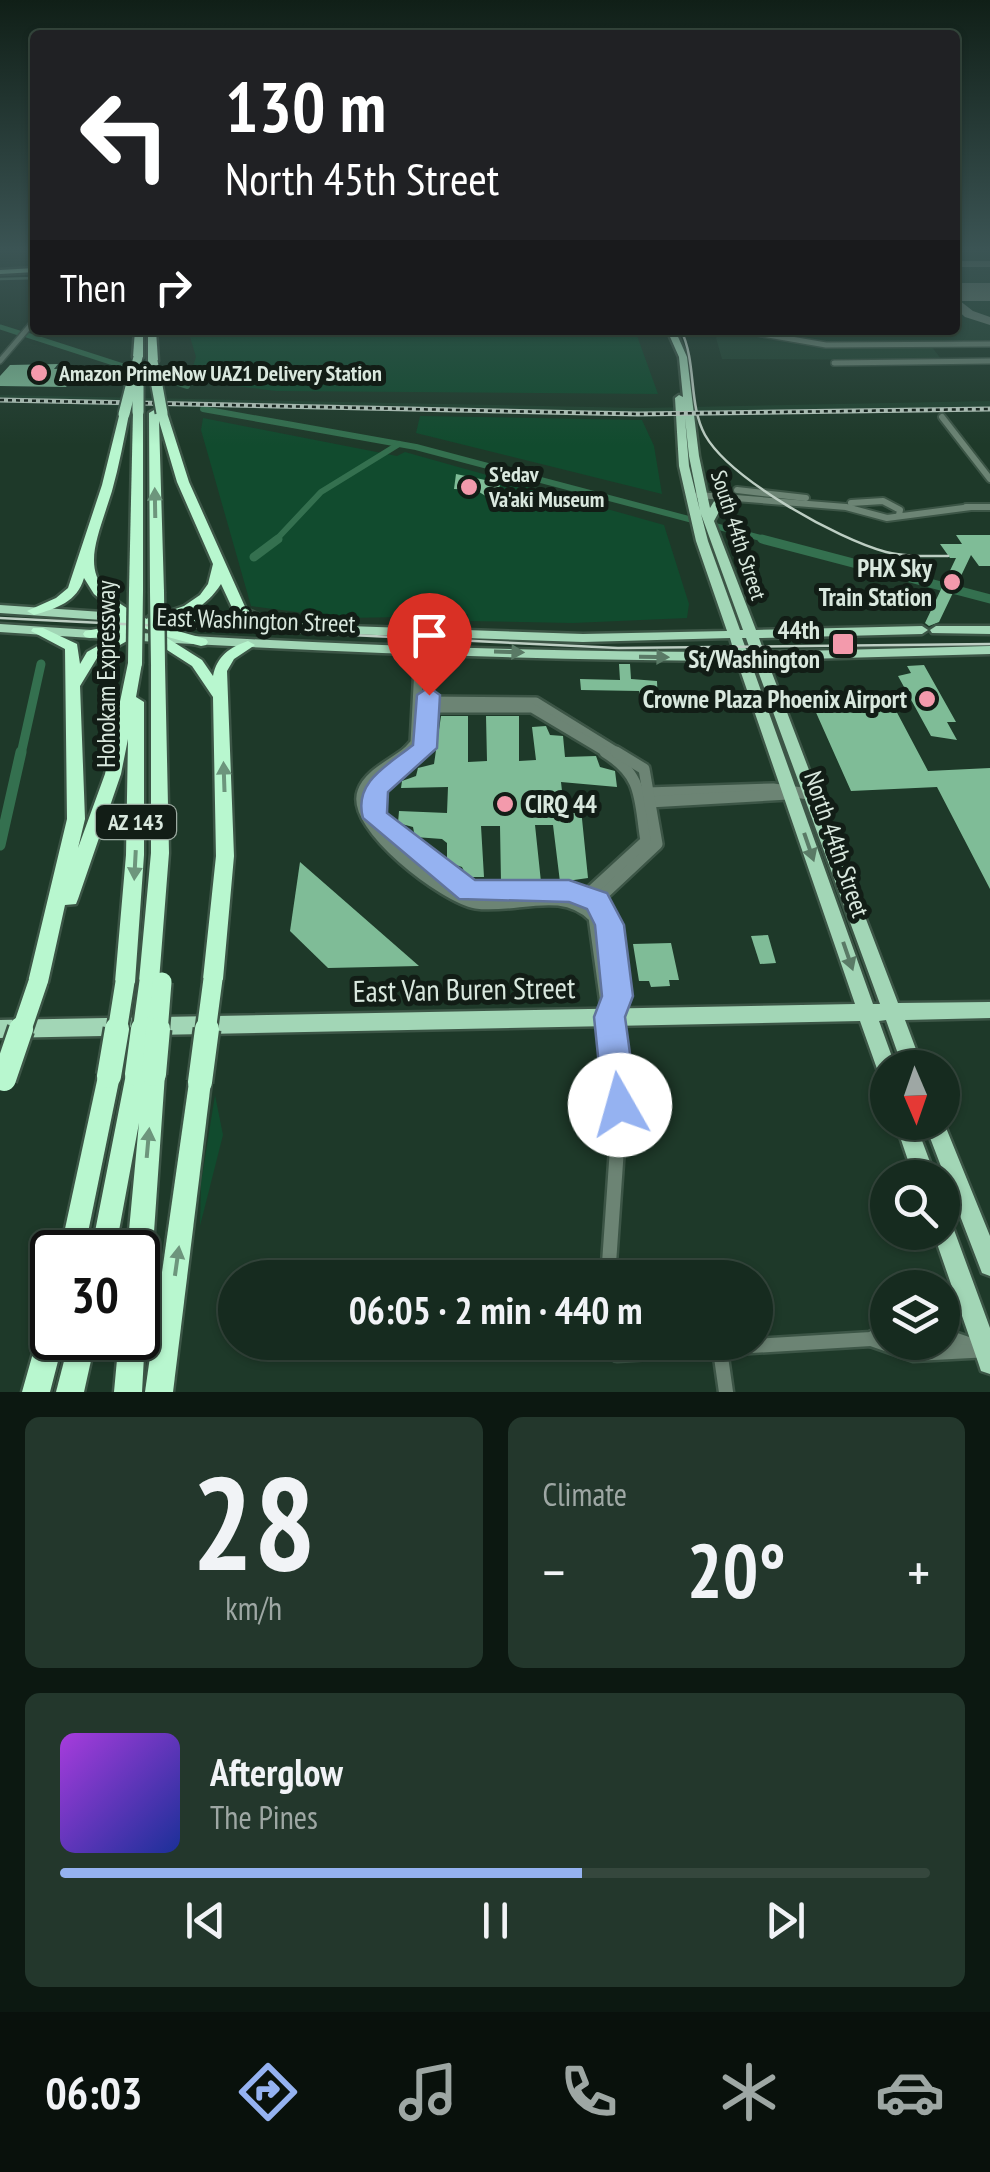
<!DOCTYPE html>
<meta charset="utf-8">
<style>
:root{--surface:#162b1f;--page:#23372c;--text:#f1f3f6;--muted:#9ea7a4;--line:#35473d;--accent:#95b2f1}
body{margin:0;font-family:"PT Sans Narrow",sans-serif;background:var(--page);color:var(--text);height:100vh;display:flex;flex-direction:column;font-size:38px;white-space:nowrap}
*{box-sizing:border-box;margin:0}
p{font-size:32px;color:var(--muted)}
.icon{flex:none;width:55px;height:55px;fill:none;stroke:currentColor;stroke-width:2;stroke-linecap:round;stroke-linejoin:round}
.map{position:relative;height:1392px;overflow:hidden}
.side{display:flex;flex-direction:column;gap:25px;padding:25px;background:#0c1811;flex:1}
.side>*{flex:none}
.top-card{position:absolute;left:30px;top:30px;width:930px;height:305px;border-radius:10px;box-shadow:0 2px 8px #0004,0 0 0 2px var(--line);background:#202124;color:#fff;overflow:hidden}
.needle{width:65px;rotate:178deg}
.fabs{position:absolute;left:870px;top:1050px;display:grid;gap:20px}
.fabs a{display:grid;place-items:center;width:90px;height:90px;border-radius:50%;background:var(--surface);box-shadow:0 2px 8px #0004,0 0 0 2px var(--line);font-size:50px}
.speed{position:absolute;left:30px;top:1230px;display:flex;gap:20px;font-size:50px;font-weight:700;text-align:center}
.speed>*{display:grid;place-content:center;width:130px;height:130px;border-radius:50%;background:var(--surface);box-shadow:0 2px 8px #0004,0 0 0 2px var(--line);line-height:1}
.speed .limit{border:5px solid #111;border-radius:15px;background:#fff;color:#111}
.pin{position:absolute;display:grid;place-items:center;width:85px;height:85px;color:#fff;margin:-102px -42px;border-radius:50% 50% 50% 0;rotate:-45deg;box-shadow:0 0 10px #0007}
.pin .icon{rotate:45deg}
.me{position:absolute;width:110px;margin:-55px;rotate:353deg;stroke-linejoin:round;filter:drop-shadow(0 0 8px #0008)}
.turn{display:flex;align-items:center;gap:35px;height:210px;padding:0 30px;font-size:45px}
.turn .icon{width:130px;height:130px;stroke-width:2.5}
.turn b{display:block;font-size:70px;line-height:85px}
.then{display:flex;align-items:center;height:95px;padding:0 30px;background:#0003;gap:20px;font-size:38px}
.big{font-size:75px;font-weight:800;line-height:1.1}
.side .widget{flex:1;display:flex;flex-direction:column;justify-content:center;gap:15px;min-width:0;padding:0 35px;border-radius:15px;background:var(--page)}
.side .dial{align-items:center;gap:0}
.dial b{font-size:130px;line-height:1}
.song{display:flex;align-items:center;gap:30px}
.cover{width:120px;height:120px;border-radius:15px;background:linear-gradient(135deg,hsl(280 70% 55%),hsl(230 70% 35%))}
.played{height:10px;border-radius:5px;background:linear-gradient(90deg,var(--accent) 60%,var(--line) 60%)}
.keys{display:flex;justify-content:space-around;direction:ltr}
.heat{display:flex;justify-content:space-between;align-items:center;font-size:55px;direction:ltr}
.side .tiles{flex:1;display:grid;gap:25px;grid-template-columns:1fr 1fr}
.widget:last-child{grid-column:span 2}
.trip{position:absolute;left:218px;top:1260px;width:555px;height:100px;border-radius:50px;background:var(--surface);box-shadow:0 2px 8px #0004,0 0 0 2px var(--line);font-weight:800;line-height:100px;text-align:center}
.tabs{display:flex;height:160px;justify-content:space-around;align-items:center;background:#09110c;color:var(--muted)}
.tabs .icon{width:70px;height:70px}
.tabs .on{color:var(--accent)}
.tabs b{font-size:45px;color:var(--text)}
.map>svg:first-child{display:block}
.built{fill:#224431}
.green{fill:#114b2e}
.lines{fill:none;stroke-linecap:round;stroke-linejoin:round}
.stream{stroke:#66947a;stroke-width:2.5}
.canal-far3{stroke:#34704f;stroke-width:5}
.canal-far2{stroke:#34704f;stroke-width:6}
.canal-far1{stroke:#34704f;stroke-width:9}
.canal{stroke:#34704f;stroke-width:11}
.taxiway{fill:#6e8476;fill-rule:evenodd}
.runway{fill:#6e8476;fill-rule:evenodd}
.building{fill:#7fbc97}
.street-far4-casing{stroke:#3c5546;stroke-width:8}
.street-far3-casing{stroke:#3c5546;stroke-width:10}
.street-far2-casing{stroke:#3c5546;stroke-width:14}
.street-far1-casing{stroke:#3c5546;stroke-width:16}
.street-casing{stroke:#3c5546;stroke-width:19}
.primary-casing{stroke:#3c5546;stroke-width:5}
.highway-casing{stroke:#3c5546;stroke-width:5}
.street-far4{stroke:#6c8474;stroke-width:5}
.street-far3{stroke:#6c8474;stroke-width:6}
.street-far2{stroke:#6c8474;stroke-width:9}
.street-far1{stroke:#6c8474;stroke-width:11}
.street{stroke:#6c8474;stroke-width:14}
.primary{fill:#a2d6b6;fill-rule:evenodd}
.highway{fill:#b8f7cf;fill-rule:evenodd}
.tram{stroke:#bdcec3;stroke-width:2.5}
.rail-casing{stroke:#bdcec3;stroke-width:5}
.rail{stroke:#121d16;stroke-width:2.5;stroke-dasharray:4;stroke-linecap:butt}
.highway-bridge-far4-casing{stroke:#3c5546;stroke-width:11;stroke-linecap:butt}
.highway-bridge-far3-casing{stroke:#3c5546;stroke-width:15;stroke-linecap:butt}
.highway-bridge-far2-casing{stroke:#3c5546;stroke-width:19;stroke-linecap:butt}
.highway-bridge-far1-casing{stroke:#3c5546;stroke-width:24;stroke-linecap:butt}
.highway-bridge-casing{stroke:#3c5546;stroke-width:29;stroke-linecap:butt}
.highway-bridge-far4{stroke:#b8f7cf;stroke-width:9}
.highway-bridge-far3{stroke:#b8f7cf;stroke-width:11}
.highway-bridge-far2{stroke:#b8f7cf;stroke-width:14}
.highway-bridge-far1{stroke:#b8f7cf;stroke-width:19}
.highway-bridge{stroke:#b8f7cf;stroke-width:24}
.oneway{fill:#6d957c}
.oneway2{fill:#5a7a66}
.route{fill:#95b2f1;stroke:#61749d;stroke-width:2.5}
.poi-dot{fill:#f39aac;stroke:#121d16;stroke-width:4}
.labels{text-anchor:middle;stroke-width:10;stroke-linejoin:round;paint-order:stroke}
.far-poi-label{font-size:22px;font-weight:bold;fill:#d9e8de;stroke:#121d16;text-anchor:start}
.far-street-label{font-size:22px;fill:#d9e8de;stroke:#121d16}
.shield{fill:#121d16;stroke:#9daba2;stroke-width:2.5}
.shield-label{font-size:22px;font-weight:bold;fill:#d9e8de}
.poi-label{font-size:25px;font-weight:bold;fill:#d9e8de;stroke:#121d16;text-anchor:end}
.street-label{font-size:25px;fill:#d9e8de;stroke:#121d16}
.near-street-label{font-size:30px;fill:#d9e8de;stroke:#121d16}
</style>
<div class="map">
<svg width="990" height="1392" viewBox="0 0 990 1392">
<rect width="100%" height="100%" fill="#1e3929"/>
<g class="built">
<polygon points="955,251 990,251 990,340 928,342 942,360 722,359 716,338 722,330 955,330"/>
<polygon points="0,395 641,408 990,401 990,411 648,415 121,406 0,401"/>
</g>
<g class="green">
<polygon points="188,330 635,330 658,394 276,391 198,381 190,376 196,357"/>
<polygon points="420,416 642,420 654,446 662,494 416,433"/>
<polygon points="203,418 397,456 405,452 664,525 689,604 687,618 573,623 468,621 468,614 457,614 456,608 422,605 419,610 408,610 407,617 343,618 251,606 201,430"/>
<polygon points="215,1095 223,1135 200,1226 201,1183"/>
</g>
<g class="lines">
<polyline class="stream" points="0,279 35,278"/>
<g class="canal-far3">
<polyline points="0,327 19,333"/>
<polyline points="27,335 160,378"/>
</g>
<g class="canal-far2">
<polyline points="153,375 187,386"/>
<polyline points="203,409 416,447 772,541"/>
<polyline points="275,541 321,492 399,444"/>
</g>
<g class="canal-far1">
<polyline points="762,539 990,599"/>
<polyline points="254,557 278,539"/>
<polyline points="21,754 41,664"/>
</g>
<polyline class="canal" points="0,845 21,752"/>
<g class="taxiway">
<rect x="955" y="261" width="35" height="6"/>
<polygon points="955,297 973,311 990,317 990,325 965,317 955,308"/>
</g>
<rect class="runway" x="955" y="283" width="35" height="18"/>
</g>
<g class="building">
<polygon points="58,364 54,369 79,368 66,387 0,386 0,376 10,365"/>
<polygon points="456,474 500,483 499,490 506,494 492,500 476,490 454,489"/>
<polygon points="956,535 990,535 990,566 979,566 971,555 939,622 929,626 925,623 956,558 950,558 940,544 962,544"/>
<polygon points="619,664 630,664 631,679 657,681 658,707 640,704 639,691 581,690 580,679 620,680"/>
<polygon points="924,665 956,722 947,722 957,740 931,736 898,676 911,673 907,666"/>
<polygon points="893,705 928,771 990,768 990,889 937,787 851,791 814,708"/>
<polygon points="441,716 468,716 468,762 487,761 486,716 519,716 519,761 536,760 532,727 546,726 550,735 563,736 565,757 596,756 600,767 615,771 617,787 561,782 564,809 581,809 588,878 560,882 553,825 535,825 541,882 501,882 500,826 481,826 484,877 467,877 462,867 447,862 447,843 442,839 415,837 413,827 398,823 399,811 447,813 448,787 401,788 402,781 416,776 418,768 434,764"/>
<polygon points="300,862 419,966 328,968 290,931"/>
<polygon points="768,935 776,963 760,964 751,936"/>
<polygon points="671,943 679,980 669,980 670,986 651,987 649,981 639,981 633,944"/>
</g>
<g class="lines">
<defs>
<g id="street-far4">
<polyline points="739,330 826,345 990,344"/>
<polyline points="0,361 35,320"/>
<polyline points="834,363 990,361"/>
</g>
<g id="street-far3">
<polyline points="942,417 990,479"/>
<polyline points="737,490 806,498"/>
<polyline points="698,495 846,507 887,518 971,507"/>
<polyline points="851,503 883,501 900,510 899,515"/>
<polyline points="966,507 990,507"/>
</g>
<g id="street-far2">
<polyline points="423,701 536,702 620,754"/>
<polyline points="426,708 532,708 609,754"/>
<polyline points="405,754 415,743 420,649"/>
<polyline points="420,754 425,748 430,649"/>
</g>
<g id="street-far1">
<path d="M408 752C394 764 369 774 363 792 350 826 445 898 476 903 516 909 561 884 594 917L610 1032"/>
<path d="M422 752C401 774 368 782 376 818L469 891H569L597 901C618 936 622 978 610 1017"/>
<polyline points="647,793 773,789 809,794"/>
<polyline points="649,802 788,794"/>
<path d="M585 897 646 841C639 799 644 776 605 752"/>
<polyline points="594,903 657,844 644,769 616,752"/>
</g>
<g id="street">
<polyline points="608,1278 620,1105 610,1029"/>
<polyline points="942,1335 983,1349"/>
<polyline points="871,1339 914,1354 990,1350"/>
<polyline points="616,1342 617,1354 871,1339 888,1329"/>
<polyline points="720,1350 726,1392"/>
</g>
<g id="primary">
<path d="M667 330H675L687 357 699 456 710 508 719 493H727L728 495 714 521 756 630 922 626 928 630 922 634 759 638 764 652 990 646V654L767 660 898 1003 990 1002V1018L905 1020 923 1068H903L886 1020 879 1021 896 1068H888V1082L881 1080 860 1021 0 1038V1020L855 1004 737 661C491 660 246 649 0 632V624C245 641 489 652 734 652L730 638 583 642 318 633 312 629 318 625 583 634 727 631 696 541 679 466 675 398 679 395 683 397 679 357ZM685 418 689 456 700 511 689 466ZM701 514 743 630H740L708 541ZM742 638H746L751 652H747ZM750 660H754L880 1004H873Z"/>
<polygon points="0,605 117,613 123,617 117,621 0,613"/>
<polygon points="153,615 281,624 287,628 281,632 149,622 147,619 149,616"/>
<polygon points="936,626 990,626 990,634 932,633 930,630"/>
<polygon points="942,1118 990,1236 990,1276 982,1273 924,1122 942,1122"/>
<polygon points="895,1122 915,1122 936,1178 914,1178"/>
<polygon points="942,1216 950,1219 990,1328 990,1374 981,1371 978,1362 933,1232 942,1232"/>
</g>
<g id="highway">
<polygon points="35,268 35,272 0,274 0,270"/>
<polygon points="135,330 143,330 143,357 138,360 133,357"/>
<polygon points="148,330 156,330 158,361 153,364 148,361"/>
<polygon points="138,409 143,412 143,591 136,595 129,591 133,412"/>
<path d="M154 410 167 413 189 482 246 609 269 619 327 625 334 629 327 633 266 627 235 614 221 584C206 607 186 617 159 624L202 619 204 622 202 625 174 630 206 639 208 642 206 645 201 646 164 636 202 660 213 676C217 656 230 647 248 641L255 645 234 659 227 671 234 856 223 979 220 985 213 988 206 985 203 979 216 856 213 697 192 666 150 639 148 636 154 632 144 628 132 631 136 634 134 637 97 658 80 686 85 819 78 848 105 774 128 663 135 658 142 663 136 697 144 702V855L135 982 132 988 125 991 118 988 115 982 126 855 128 739 121 774 78 899 76 904 65 905 48 982 45 988 38 991 31 988 28 982 67 819 65 649 31 631 33 628H43L77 644 80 664 87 652 121 633 90 638 85 637 83 634 85 631 120 625 101 616 103 613 108 612 120 616 94 594 84 578C77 602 57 608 34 615L27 611 56 598 68 588 102 485 120 412 129 414C124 439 119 466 112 491 92 555 73 583 147 619L184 606 200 595 208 584 213 564 177 482 159 421 164 592 157 596 150 592 149 413Z"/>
<polygon points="158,660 165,665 169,853 159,981 156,987 149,990 142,987 139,981 151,853 151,665"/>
<polygon points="137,1064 146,1069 154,1064 162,1067 165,1074 151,1275 147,1284 138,1288 138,1252 127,1252 139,1123 115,1252 91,1252 126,1074 129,1067"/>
<polygon points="109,1066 117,1069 120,1076 84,1252 60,1252 98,1076 101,1069"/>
<polygon points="200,1072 208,1075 211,1082 173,1392 145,1392 189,1082 192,1075"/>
<polygon points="52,1319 52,1338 64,1338 50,1392 22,1392 39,1332 43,1323"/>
<polygon points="138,1327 141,1329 145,1338 142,1392 114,1392 119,1338 138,1338"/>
<polygon points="70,1338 96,1338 84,1392 56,1392"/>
</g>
</defs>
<use href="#street-far4" class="street-far4-casing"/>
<use href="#street-far3" class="street-far3-casing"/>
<use href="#street-far2" class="street-far2-casing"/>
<use href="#street-far1" class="street-far1-casing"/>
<use href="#street" class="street-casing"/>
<use href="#primary" class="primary-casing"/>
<use href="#highway" class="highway-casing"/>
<use href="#street-far4" class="street-far4"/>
<use href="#street-far3" class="street-far3"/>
<use href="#street-far2" class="street-far2"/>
<use href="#street-far1" class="street-far1"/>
<use href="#street" class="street"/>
<use href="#primary" class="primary"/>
<use href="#highway" class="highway"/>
<g class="tram">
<path d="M681 330C697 363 688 404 705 435 730 479 837 539 886 552 906 557 927 556 948 556"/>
<polyline points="0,618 618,648 990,644"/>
</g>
<defs>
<polyline id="rail" points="0,400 638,414 990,409"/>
</defs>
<use href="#rail" class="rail-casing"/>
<use href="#rail" class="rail"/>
<defs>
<g id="highway-bridge-far4">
<polyline points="153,361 156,378"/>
<polyline points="133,378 138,357"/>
</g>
<g id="highway-bridge-far3">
<polyline points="155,375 162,413"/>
<polyline points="138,381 138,412"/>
<polyline points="124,414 134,375"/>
</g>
<g id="highway-bridge-far2">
<polyline points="157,592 158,665"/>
<polyline points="135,663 136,591"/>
</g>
<g id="highway-bridge-far1">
<polyline points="21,1032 38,982"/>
<polyline points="117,1032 125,982"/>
<polyline points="142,1032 149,981"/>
<polyline points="158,1032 162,982"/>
<polyline points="206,1032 213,979"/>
</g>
<g id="highway-bridge">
<polyline points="137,1074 143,1029"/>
<polyline points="154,1074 158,1029"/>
<polyline points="109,1076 117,1029"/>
<polyline points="4,1079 21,1029"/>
<polyline points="200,1082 207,1029"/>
</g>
</defs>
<use href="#highway-bridge-far4" class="highway-bridge-far4-casing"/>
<use href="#highway-bridge-far3" class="highway-bridge-far3-casing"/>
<use href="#highway-bridge-far2" class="highway-bridge-far2-casing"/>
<use href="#highway-bridge-far1" class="highway-bridge-far1-casing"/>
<use href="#highway-bridge" class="highway-bridge-casing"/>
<use href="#highway-bridge-far4" class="highway-bridge-far4"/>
<use href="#highway-bridge-far3" class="highway-bridge-far3"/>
<use href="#highway-bridge-far2" class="highway-bridge-far2"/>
<use href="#highway-bridge-far1" class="highway-bridge-far1"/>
<use href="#highway-bridge" class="highway-bridge"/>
</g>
<defs><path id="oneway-solid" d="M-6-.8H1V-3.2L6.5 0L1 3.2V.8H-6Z" transform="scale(2.5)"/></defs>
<g class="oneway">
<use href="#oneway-solid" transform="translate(155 503) rotate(-91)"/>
<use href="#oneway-solid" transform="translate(224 777) rotate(-92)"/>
<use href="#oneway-solid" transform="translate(135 865) rotate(93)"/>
<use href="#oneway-solid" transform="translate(148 1143) rotate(-85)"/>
<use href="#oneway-solid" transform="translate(177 1261) rotate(-82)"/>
</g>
<g class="oneway2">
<use href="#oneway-solid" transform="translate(509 652) rotate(2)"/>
<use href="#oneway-solid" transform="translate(654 657) rotate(1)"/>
<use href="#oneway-solid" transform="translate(809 847) rotate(71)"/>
<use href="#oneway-solid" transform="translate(848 956) rotate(71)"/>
</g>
<linearGradient id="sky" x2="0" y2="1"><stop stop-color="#101f17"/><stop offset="0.56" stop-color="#3b5454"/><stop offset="1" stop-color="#3b5454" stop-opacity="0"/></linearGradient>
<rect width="990" height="445" fill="url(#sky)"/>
<path class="route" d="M429 687 440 695 437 748 388 792 387 813 475 880H569L607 893 624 925 633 996 625 1017 637 1105 632 1117 620 1121 608 1117 603 1105 594 1017 602 996 595 925 587 909 569 902 459 899 363 818C353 782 388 765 413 745L417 695Z"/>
<g class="poi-dot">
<circle cx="39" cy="373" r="10"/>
<circle cx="469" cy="487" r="10"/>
<circle cx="952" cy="582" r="10"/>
<rect x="831" y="632" width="24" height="24" rx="5"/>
<circle cx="927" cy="699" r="10"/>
<circle cx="505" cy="804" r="10"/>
</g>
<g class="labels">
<g class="far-poi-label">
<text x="59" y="381">Amazon PrimeNow UAZ1 Delivery Station</text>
<text x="489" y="482">S'edav<tspan x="489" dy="25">Va'aki Museum</tspan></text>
</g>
<g class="far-street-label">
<text transform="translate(739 535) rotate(72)" y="8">South 44th Street</text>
</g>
<rect class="shield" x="96" y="805" width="80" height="34" rx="8"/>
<g class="shield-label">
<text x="136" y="830">AZ 143</text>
</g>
<g class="poi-label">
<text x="932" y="577">PHX Sky<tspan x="932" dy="29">Train Station</tspan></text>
<text x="820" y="639">44th<tspan x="820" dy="29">St/Washington</tspan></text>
<text x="907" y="708">Crowne Plaza Phoenix Airport</text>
<text x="525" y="813" text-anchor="start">CIRQ 44</text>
</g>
<g class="street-label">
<text transform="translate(256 620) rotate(2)" y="9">East Washington Street</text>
<text transform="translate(106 674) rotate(-90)" y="9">Hohokam Expressway</text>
<text transform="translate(837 844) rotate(71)" y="9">North 44th Street</text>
</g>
<g class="near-street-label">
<text transform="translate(464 990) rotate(-1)" y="10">East Van Buren Street</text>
</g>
</g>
</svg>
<div class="fabs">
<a><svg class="needle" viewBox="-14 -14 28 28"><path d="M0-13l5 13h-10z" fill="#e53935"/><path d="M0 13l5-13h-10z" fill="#9ea7a4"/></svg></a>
<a><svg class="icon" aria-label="search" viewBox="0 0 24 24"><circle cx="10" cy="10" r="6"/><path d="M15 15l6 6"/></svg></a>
<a><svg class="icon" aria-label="layers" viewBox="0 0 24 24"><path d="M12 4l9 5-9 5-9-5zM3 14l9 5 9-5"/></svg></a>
</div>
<div class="speed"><div class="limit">30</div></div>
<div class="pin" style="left:429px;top:695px;background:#d93025"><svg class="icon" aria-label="arrive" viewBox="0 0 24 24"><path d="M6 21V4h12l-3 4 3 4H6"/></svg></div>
<svg class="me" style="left:620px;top:1105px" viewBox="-20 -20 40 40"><circle r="19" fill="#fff"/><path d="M0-13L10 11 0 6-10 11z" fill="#95b2f1"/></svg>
<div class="trip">06:05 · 2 min · 440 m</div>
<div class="top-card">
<div class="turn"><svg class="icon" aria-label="left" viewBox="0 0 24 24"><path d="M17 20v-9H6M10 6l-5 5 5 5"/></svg><div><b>130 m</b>North 45th Street</div></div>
<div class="then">Then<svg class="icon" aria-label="right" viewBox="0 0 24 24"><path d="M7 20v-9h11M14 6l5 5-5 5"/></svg></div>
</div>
</div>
<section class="side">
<div class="tiles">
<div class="widget dial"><b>28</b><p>km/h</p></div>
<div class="widget"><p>Climate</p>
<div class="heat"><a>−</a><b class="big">20°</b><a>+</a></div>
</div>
<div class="widget">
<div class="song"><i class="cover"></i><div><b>Afterglow</b><p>The Pines</p></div></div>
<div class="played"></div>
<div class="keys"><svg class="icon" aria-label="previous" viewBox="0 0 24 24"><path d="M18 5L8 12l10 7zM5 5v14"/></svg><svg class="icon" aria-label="pause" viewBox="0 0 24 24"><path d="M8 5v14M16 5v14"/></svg><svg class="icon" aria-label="next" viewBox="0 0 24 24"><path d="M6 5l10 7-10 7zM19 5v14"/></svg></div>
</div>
</div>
</section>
<nav class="tabs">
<b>06:03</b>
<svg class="icon on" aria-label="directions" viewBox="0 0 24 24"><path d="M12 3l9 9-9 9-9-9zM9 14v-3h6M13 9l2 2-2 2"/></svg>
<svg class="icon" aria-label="music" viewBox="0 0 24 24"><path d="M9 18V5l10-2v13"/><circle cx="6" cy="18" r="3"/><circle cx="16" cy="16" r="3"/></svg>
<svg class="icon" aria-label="phone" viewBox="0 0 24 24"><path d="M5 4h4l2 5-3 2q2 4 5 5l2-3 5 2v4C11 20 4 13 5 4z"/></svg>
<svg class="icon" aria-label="climate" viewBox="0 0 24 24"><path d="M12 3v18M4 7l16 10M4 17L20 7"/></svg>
<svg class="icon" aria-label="car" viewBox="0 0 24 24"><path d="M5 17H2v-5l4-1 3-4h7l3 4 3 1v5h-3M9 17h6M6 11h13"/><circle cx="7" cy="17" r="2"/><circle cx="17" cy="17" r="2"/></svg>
</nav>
